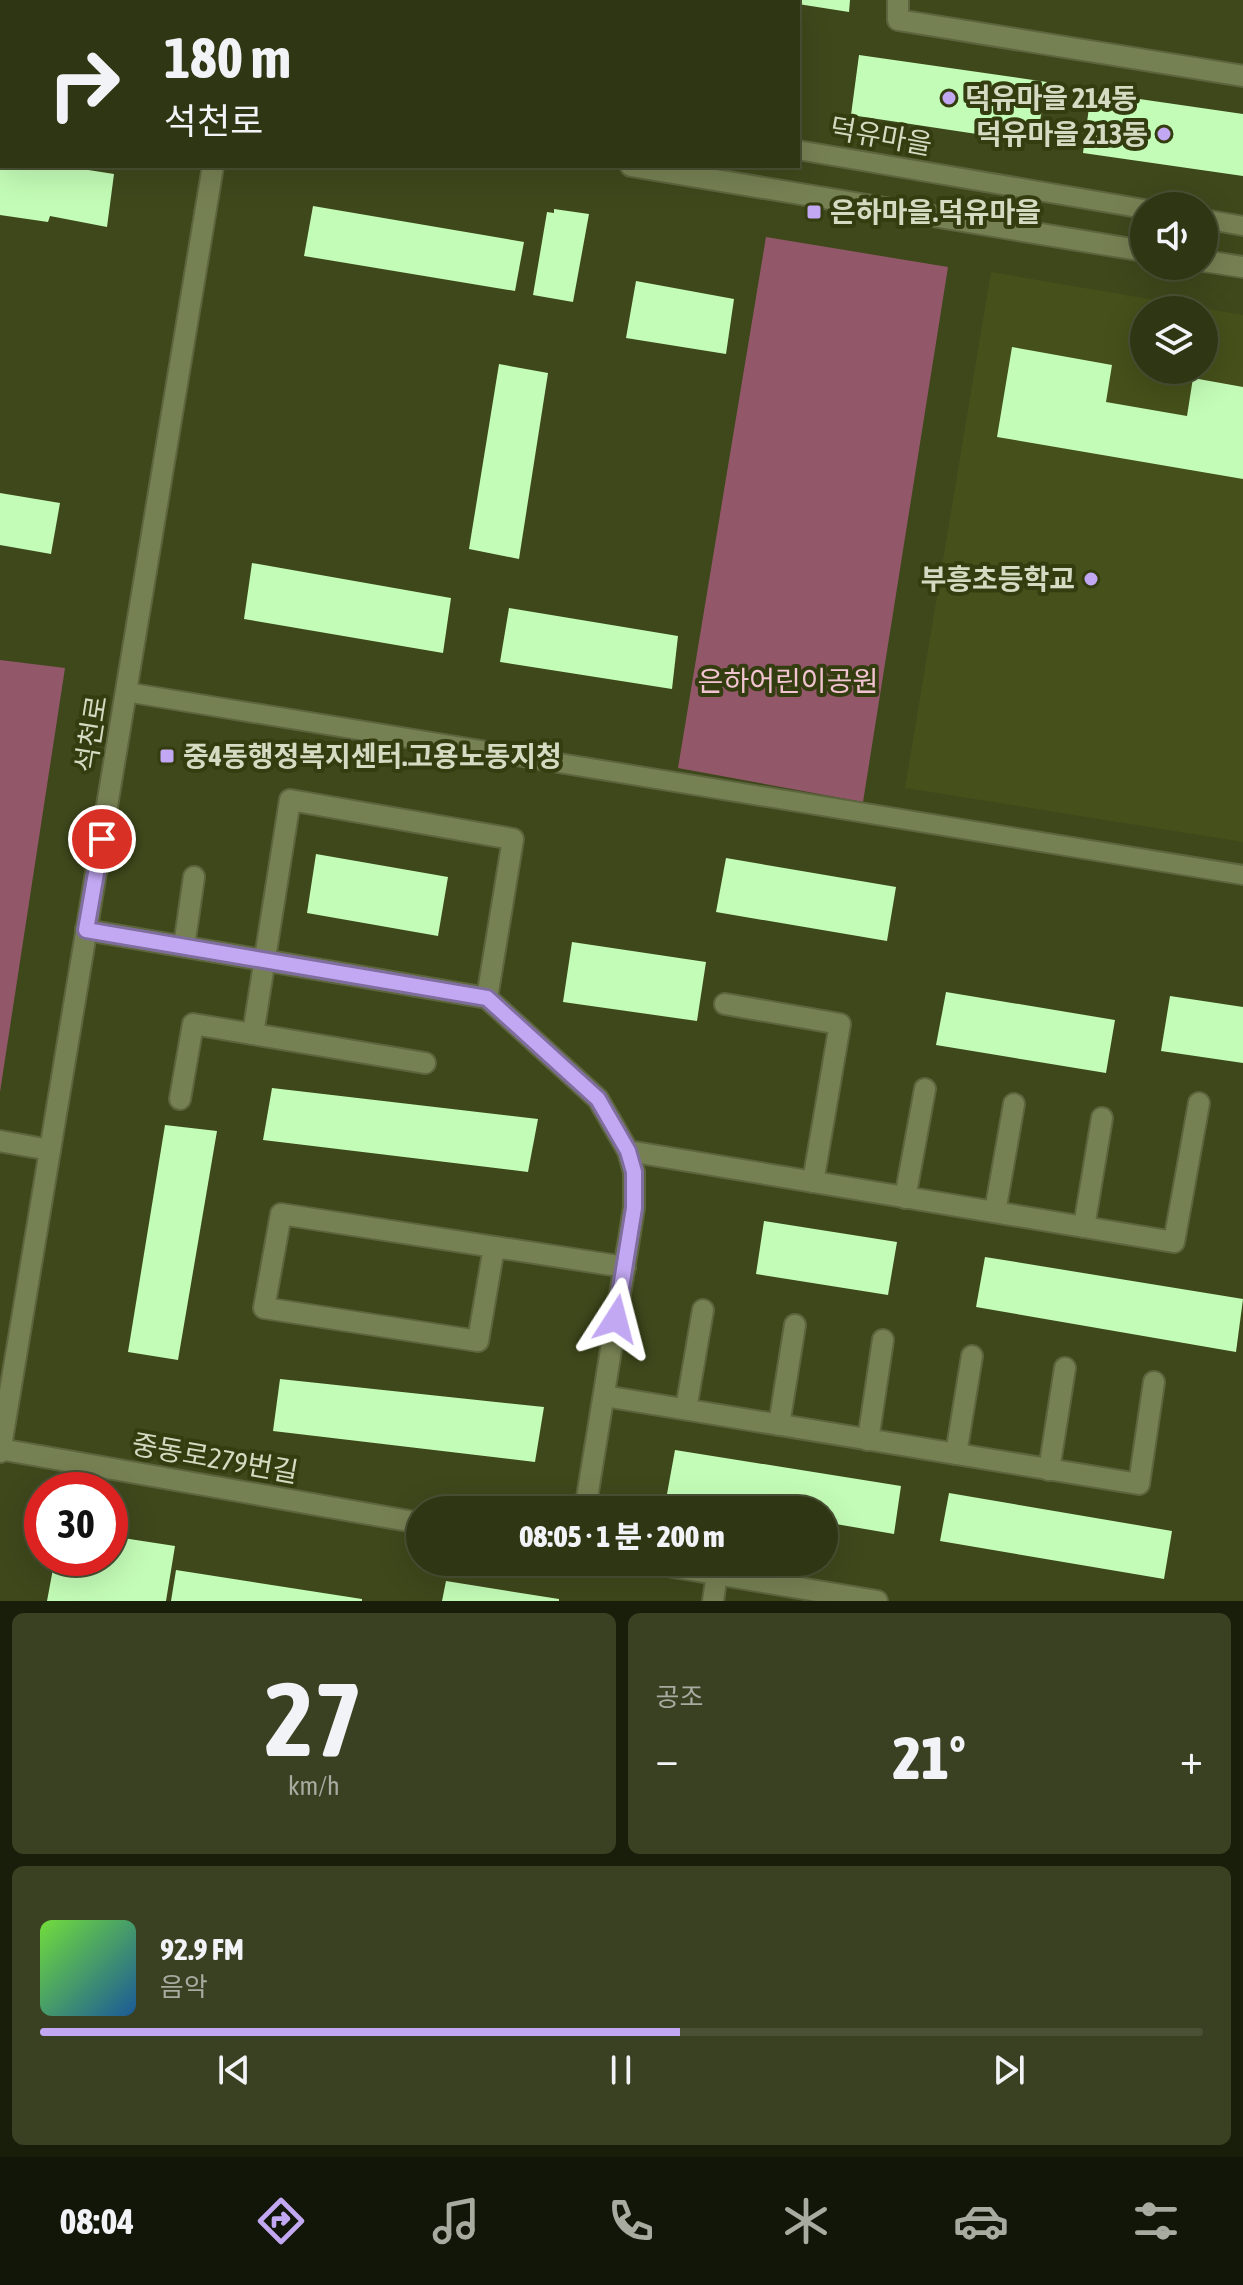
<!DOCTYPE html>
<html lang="ko">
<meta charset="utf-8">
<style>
:root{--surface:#2e3614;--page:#3a4122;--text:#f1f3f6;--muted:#a7aba0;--line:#495034;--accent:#c2a8f2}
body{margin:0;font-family:"Asap Condensed","Noto Sans KR",sans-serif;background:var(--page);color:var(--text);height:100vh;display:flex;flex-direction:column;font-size:30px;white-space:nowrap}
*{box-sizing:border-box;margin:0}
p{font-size:26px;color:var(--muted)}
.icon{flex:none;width:44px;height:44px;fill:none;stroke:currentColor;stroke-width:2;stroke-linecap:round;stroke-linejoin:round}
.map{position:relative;height:1601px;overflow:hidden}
.drawer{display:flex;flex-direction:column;gap:12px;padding:12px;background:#191e0b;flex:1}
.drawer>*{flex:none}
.banner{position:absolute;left:0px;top:0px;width:800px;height:168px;box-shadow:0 8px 32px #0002,0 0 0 2px var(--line);background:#2e3614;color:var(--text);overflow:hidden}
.fabs{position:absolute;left:1130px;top:192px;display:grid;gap:16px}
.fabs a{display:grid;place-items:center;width:88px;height:88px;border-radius:50%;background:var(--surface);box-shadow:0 8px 32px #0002,0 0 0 2px var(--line);font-size:40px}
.speed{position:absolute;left:24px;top:1472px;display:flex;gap:16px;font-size:40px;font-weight:700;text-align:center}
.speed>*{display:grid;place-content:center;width:104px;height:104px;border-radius:50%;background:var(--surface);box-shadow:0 8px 32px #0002,0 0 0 2px var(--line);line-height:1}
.speed .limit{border:12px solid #d22;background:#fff;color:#111}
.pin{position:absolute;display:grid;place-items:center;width:68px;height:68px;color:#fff;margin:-34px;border:4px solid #fff;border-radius:50%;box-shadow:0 2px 8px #0007}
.me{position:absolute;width:88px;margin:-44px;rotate:9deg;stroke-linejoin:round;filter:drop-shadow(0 0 6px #0008)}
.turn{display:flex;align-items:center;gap:28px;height:168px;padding:0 32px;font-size:36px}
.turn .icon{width:104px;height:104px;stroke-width:2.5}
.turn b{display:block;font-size:56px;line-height:68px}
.big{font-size:60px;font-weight:800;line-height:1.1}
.drawer .card{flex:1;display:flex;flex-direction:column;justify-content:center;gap:12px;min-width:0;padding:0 28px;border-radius:12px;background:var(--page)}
.drawer .dial{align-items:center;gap:0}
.dial b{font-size:104px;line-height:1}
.song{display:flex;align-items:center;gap:24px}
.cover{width:96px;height:96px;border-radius:12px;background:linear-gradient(135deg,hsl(100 70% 55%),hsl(210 70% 35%))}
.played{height:8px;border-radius:4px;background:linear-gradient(90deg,var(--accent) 55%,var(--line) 55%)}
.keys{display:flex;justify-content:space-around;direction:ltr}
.heat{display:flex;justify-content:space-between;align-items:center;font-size:44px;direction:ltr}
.drawer .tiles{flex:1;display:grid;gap:12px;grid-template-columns:1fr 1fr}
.card:last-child{grid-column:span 2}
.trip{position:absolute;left:406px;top:1496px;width:432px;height:80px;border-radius:40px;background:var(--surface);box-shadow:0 8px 32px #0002,0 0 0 2px var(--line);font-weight:800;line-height:80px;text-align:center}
.tabs{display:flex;height:128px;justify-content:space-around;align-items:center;background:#121608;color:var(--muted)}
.tabs .icon{width:56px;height:56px}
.tabs .selected{color:var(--accent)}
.tabs b{font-size:36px;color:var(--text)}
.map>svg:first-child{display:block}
.built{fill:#45501a;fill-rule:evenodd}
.green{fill:#92586a}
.building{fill:#c3fcb7}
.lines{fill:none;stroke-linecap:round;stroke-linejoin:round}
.pedestrian-casing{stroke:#5d653e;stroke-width:22}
.minor-casing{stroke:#5d653e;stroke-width:24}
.tertiary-casing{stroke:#5d653e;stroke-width:24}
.pedestrian{stroke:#768153;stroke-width:18}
.minor{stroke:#768153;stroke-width:20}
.tertiary{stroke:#768153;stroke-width:20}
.route-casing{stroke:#7e6d9d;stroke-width:20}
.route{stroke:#c2a8f2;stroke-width:14}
.poi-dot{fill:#c2a8f2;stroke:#343d10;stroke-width:3}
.labels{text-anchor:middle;stroke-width:8;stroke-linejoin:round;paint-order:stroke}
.poi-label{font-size:28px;font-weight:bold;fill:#d4dbc2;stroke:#343d10;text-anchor:start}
.street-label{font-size:28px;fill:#d4dbc2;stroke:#343d10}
.park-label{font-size:28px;fill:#f2c3d0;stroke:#343d10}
</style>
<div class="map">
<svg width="1243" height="1601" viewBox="0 0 1243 1601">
<rect width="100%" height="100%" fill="#3e481b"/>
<path class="built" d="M991 272 1243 315V842L905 788ZM1144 310H1204V370H1144Z"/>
<g class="green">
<polygon points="766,237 948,267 863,802 678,768"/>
<polygon points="0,660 65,668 0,1092"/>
</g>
<g class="building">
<polygon points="798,0 850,0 849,12 798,4"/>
<polygon points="859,55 1047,82 1036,143 851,115"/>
<polygon points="1091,92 1243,114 1243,176 1083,153"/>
<polygon points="0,166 63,166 114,174 107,227 50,216 48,222 0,215"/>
<polygon points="313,206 524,242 515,291 304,256"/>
<polygon points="554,209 589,214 573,302 533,295 547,212 554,213"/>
<polygon points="636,281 734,299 726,354 626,338"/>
<polygon points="1012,347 1112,365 1106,402 1187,416 1193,378 1243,387 1243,479 997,437"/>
<polygon points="499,364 548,373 519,559 469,549"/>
<polygon points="0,493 60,503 51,554 0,545"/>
<polygon points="252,563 451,598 443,653 244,619"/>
<polygon points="509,608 678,636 672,689 500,662"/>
<polygon points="316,854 448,877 438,936 307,913"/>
<polygon points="726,858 896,887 887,941 716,912"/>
<polygon points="572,942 706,962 697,1021 563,1002"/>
<polygon points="946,992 1115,1020 1106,1073 936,1045"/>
<polygon points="1170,996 1243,1007 1243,1063 1161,1051"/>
<polygon points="272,1088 538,1119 528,1172 263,1140"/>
<polygon points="165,1125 217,1131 178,1360 128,1352"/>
<polygon points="764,1221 897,1242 888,1295 756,1274"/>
<polygon points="985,1257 1243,1299 1236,1352 976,1307"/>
<polygon points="280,1379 544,1407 535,1462 273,1431"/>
<polygon points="675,1450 901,1486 894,1534 824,1522 824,1510 758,1510 667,1494"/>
<polygon points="949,1493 1172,1531 1164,1579 940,1541"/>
<polygon points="110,1536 175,1546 166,1601 47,1601 55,1558 110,1558"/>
<polygon points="176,1570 362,1599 362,1601 171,1601"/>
<polygon points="446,1581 559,1599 559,1601 442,1601"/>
</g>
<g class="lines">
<defs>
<g id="pedestrian">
<polyline points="298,2 299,0"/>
<polyline points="798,150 1144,209"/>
<polyline points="1204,219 1243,226"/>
<polyline points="126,692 1243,875"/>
</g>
<g id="minor">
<polyline points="898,0 898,20 1243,76"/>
<polyline points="669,2 669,0"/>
<polyline points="0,62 2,63"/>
<polyline points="631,166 1144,251"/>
<polyline points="1204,261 1243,267"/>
<polyline points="86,930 487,998 598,1099 628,1151 634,1172 634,1208 585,1510"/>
<polyline points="184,946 194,877"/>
<polyline points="725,1004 840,1024 813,1182"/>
<polyline points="253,1034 290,800 513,839 487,998"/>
<polyline points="180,1099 193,1024 425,1063"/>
<polyline points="0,1141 50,1150"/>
<polyline points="628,1151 1174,1242 1199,1103"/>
<polyline points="905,1198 925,1089"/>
<polyline points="995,1212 1014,1104"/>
<polyline points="1084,1227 1102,1118"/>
<polyline points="494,1247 478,1341 264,1308 281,1214 625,1267"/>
<polyline points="604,1396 1139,1484 1154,1382"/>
<polyline points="686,1409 703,1310"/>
<polyline points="779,1425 795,1325"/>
<polyline points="868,1440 883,1340"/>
<polyline points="0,1449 420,1523"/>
<polyline points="956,1454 972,1356"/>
<polyline points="1049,1470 1065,1368"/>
<polyline points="644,1562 877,1601"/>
<polyline points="713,1601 717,1574"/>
</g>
<g id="tertiary">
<polyline points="240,2 240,0"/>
<polyline points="0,1452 213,166"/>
</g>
</defs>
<use href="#pedestrian" class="pedestrian-casing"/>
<use href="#minor" class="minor-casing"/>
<use href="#tertiary" class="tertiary-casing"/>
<use href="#pedestrian" class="pedestrian"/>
<use href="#minor" class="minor"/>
<use href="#tertiary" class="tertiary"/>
</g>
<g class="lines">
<defs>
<polyline id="route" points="102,839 86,930 487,998 598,1099 628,1151 634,1172 634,1208 616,1319"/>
</defs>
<use href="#route" class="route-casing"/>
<use href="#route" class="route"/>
</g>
<g class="poi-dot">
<circle cx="949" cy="98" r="8"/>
<circle cx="1164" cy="134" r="8"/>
<rect x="806" y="204" width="16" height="16" rx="4"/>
<circle cx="1091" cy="579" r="8"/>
<rect x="159" y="748" width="16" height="16" rx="4"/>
</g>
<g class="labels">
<g class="poi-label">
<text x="965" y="108">덕유마을 214동</text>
<text x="1148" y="144" text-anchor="end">덕유마을 213동</text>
<text x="830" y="222">은하마을.덕유마을</text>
<text x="1075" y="589" text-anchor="end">부흥초등학교</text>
<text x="183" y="766">중4동행정복지센터.고용노동지청</text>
</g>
<g class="street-label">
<text transform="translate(881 136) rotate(10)" y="10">덕유마을</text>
<text transform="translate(91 734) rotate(-81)" y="10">석천로</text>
<text transform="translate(215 1458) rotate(10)" y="10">중동로279번길</text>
</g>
<g class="park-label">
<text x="788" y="691">은하어린이공원</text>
</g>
</g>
</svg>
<div class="fabs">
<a><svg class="icon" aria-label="sound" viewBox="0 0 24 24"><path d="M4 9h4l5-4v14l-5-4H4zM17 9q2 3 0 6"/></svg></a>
<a><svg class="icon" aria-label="layers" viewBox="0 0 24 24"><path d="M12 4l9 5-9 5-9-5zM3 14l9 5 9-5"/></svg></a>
</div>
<div class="speed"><div class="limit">30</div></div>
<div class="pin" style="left:102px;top:839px;background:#d93025"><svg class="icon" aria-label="arrive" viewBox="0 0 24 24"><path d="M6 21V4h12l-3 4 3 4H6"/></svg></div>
<svg class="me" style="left:616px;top:1319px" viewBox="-20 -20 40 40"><path d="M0-17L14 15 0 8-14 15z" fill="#c2a8f2" stroke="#fff" stroke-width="4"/></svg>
<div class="trip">08:05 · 1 분 · 200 m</div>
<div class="banner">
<div class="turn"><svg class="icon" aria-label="right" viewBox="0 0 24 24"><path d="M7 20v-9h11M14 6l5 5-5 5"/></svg><div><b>180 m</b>석천로</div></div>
</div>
</div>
<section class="drawer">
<div class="tiles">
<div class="card dial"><b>27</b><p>km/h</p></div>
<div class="card"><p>공조</p>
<div class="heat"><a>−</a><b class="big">21°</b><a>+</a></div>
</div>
<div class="card">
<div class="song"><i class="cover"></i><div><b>92.9 FM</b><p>음악</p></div></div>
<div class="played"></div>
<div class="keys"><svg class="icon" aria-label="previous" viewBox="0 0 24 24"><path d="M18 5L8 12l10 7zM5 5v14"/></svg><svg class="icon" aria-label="pause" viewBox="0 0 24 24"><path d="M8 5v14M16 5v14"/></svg><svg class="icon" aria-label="next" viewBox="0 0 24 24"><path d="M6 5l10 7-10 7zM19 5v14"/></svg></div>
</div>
</div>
</section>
<nav class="tabs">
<b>08:04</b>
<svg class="icon selected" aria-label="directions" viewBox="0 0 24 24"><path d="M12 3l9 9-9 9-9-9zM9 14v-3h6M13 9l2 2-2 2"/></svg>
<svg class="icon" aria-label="music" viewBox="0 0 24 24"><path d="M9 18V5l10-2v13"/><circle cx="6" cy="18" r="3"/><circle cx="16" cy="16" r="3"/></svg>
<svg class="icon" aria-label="phone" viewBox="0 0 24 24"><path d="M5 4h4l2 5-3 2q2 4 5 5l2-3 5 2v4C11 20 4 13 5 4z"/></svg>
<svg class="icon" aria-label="climate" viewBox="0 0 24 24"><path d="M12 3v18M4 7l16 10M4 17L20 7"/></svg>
<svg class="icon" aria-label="car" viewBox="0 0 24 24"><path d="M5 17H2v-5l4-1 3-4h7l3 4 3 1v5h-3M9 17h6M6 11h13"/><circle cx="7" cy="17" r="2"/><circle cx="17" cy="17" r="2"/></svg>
<svg class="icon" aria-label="filters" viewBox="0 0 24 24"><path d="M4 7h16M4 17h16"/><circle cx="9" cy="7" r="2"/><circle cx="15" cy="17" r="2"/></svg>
</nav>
